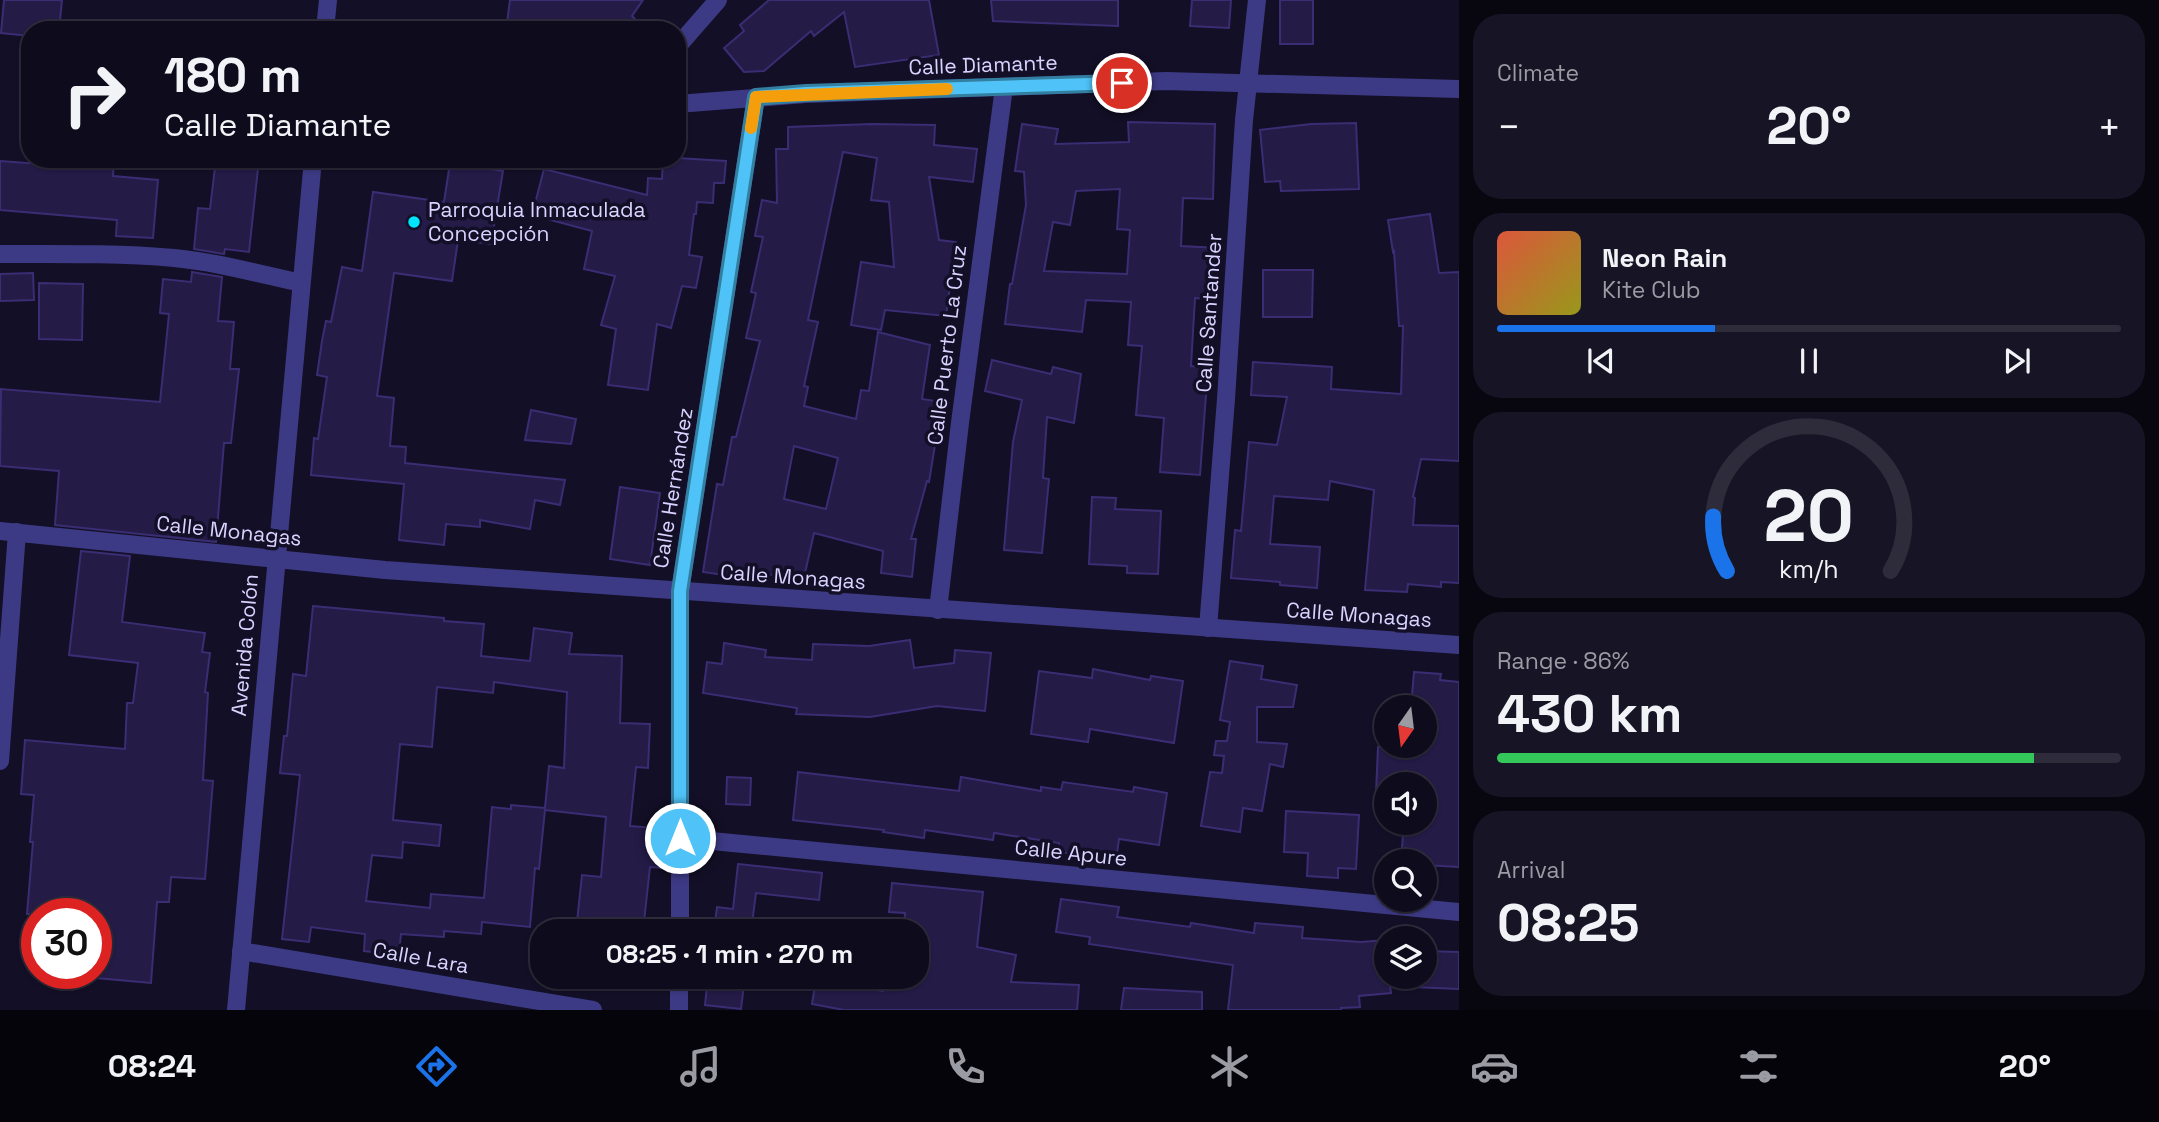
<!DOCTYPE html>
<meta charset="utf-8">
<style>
:root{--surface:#0e0b1c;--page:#171425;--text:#f1f3f6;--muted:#9b9ba3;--line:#2e2b3b;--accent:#1a73e8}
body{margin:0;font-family:"Space Grotesk",sans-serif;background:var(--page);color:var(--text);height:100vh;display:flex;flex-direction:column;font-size:26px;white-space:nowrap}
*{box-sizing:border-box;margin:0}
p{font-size:23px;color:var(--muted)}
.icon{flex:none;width:38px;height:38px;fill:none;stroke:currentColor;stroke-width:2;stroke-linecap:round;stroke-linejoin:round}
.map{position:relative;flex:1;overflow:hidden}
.sheet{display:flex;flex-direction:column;gap:14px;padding:14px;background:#08060f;width:700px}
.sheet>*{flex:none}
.top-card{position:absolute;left:21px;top:21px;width:665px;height:147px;border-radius:28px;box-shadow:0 2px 5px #0004,0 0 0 2px var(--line);background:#0e0b1c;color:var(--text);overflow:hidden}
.needle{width:46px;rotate:194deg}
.tools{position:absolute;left:1374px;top:695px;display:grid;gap:14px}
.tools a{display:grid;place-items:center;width:63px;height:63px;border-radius:50%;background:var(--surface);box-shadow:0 2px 5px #0004,0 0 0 2px var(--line);font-size:35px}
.speed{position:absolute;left:21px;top:898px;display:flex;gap:14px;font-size:35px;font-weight:700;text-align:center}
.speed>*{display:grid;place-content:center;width:91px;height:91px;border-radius:50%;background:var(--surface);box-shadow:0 2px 5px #0004,0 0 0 2px var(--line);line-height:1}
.speed .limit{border:10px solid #d22;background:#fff;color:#111}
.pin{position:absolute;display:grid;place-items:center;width:60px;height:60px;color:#fff;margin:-30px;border:4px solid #fff;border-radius:50%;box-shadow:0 2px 7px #0007}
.me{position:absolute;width:77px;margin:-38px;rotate:0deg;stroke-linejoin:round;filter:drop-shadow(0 0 5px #0008)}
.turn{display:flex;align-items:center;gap:24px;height:147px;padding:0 28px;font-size:32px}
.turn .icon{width:91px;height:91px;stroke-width:2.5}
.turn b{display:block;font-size:49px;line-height:60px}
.big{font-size:52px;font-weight:600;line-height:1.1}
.sheet .card{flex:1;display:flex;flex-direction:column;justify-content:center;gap:10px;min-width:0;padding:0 24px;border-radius:28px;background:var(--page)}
.sheet .dial{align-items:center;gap:0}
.dial svg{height:182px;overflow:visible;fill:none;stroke:var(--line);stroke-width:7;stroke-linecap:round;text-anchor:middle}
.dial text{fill:var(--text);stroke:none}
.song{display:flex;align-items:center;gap:21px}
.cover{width:84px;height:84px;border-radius:10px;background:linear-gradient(135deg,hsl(10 70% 55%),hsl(60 70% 35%))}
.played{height:7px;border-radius:4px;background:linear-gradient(90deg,var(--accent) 35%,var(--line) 35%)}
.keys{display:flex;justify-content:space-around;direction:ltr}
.heat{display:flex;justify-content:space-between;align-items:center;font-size:38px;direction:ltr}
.charge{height:10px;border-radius:5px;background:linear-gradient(90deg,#34c759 86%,var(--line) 0)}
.trip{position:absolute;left:530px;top:919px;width:399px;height:70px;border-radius:28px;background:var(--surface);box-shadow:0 2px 5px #0004,0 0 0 2px var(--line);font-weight:600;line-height:70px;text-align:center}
.menu{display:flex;height:112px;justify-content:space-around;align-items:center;background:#06040b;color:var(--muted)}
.menu .icon{width:49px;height:49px}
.menu .current{color:var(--accent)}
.menu b{font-size:32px;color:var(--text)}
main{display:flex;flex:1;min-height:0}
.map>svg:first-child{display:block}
.building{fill:#241b47;stroke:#3b2d73;stroke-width:2;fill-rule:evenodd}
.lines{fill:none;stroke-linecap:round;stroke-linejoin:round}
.street{stroke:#3d3a85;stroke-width:18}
.route-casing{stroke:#337fa1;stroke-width:18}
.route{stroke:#4fc3f7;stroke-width:12}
.slow{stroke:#f59e0b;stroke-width:12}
.poi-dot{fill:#00e5ff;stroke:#130f26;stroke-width:2.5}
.labels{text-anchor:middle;stroke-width:7;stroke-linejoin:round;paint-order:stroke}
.street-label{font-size:21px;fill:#d9d4ff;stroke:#130f26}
.poi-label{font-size:21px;fill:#d9d4ff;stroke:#130f26;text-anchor:start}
</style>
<main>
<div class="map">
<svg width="1459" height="1010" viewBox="0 0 1459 1010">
<rect width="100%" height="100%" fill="#130f26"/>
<g class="building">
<polygon points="4,0 62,0 59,30 30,30 30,36 1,33"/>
<polygon points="510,0 643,0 632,16 645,30 506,30"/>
<polygon points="769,0 929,0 939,55 855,67 844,12 814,36 811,31 764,71 744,72 724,48 744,31 740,25"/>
<polygon points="991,0 1118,0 1118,26 993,21"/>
<polygon points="1192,0 1231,0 1229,28 1190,26"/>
<rect x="1280" y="0" width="33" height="44"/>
<path d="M1128 122 1215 124 1213 199 1183 198 1181 246 1219 248 1216 299 1195 298 1191 366 1208 368 1200 475 1160 472 1164 418 1136 415 1142 346 1128 345 1131 302 1086 300 1082 332 1005 324 1010 284H1012L1026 205 1024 172 1015 171 1022 124 1058 129 1055 144 1129 142ZM1120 189 1117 229 1130 230 1127 274 1044 271 1053 222 1070 225 1076 191Z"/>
<polygon points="1356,123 1359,189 1281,191 1280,181 1265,182 1260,130 1311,124"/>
<path d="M872 124 935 125 934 145 977 149 973 182 929 177 939 240 956 242 946 316 885 310 881 330 851 325 861 262 894 267 889 202 871 200 877 158 843 152 808 320 818 322 804 386 808 387 804 406 856 419 861 390 869 391 878 332 930 345 922 399 942 402 929 482 927 481 911 539H916L912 577 881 573 883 551 814 533 803 582 759 572 758 580 703 572 717 484 723 485 732 437H736L760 341 746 338 756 293 751 292 763 237 755 236 762 200 777 203 776 149H788V127ZM794 446 838 458 826 509 784 499Z"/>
<polygon points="677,158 726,161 724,183 714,183 713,203 697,202 696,214 694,214 689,255 702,257 696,288 682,286 671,328 657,324 648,390 608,385 616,329 601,325 615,276 584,269 592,231 532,215 544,169 647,195 648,178 662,179 663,159"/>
<polygon points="53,159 114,159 113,176 158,180 153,238 116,236 117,220 0,210 0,161 53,165"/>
<polygon points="216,159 259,159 249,252 225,249 224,254 194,249 198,208 210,209"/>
<polygon points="450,163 503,171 491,244 458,240 452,281 394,273 377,396 394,398 390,446 406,447 405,463 565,480 560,505 535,500 530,529 480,520 480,527 446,524 444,545 399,540 404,484 311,475 314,438 318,439 327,377 317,375 322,341 326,321 331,322 342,267 362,271 373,192 444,202"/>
<polygon points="1430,214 1439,273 1459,272 1459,461 1421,459 1413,497 1415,498 1413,525 1459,526 1459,583 1441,582 1441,587 1408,584 1407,592 1365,590 1374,490 1330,481 1328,500 1274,496 1270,544 1320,547 1317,588 1280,585 1280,582 1231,578 1235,530 1241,531 1249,442 1277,445 1287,397 1251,395 1253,362 1332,367 1331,389 1401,394 1403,326 1399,326 1394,251 1393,252 1388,220"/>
<polygon points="1263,270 1313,270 1312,317 1263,317"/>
<polygon points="192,272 222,277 218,321 234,322 230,369 239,369 231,443 224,443 216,542 55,525 59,471 0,466 1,389 160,402 169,314 160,313 163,279 191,282"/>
<polygon points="33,273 34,300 0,301 0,274"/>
<polygon points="39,283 83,284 82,340 39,339"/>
<polygon points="992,360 1051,374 1053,367 1081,374 1074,423 1047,417 1043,478 1049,479 1042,553 1004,550 1013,442 1022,400 985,391"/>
<polygon points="531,410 576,419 571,444 525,440"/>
<polygon points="620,487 660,493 650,565 610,559"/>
<polygon points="1092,497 1116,498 1115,509 1161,511 1158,574 1127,573 1127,566 1089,564"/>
<polygon points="81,551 130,556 122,622 205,633 202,652 210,653 205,692 208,693 203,780 213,781 205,879 171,877 169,902 157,902 151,983 96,978 96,914 27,914 33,842 30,842 34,795 21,794 25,740 125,749 127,703 133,703 138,663 69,655"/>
<path d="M313 606 444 618V621L484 624 481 656 530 661 534 628 572 633 569 654 622 656 620 723 650 724 648 768 636 767 630 826 666 829 663 868 650 867 643 931H576L582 875 601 877 606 817 545 810 539 869 535 868 530 927 482 922 481 934 444 931V937L401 934 399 955 364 951 365 934 311 927 309 942 282 939 300 775 280 773 284 736H287L293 674 306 676ZM494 682 567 692 564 768 549 766 545 808 511 805V809L492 807 484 898 431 894 430 908 366 901 372 855 402 858 403 842 439 846 441 825 393 820 400 744 432 747 437 687 493 693Z"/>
<polygon points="910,640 914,668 954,663 955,650 991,653 985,711 937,706 870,717 796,714 797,708 703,693 707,662 722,664 724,643 766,650 765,657 812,660 813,644 869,646"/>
<polygon points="1230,661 1263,666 1261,679 1297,685 1293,707 1257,707 1257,742 1287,744 1283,767 1270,764 1262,811 1243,808 1240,832 1201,826 1210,772 1222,773 1224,756 1214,755 1216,741 1227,741 1230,722 1220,720"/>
<polygon points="1093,669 1150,680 1151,676 1183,681 1174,743 1090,729 1088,742 1031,734 1039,671 1092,678"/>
<polygon points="1414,672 1441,674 1440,680 1459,682 1459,867 1424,865 1424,861 1401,861 1404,822 1424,822 1424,784 1386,784 1386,794 1376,793 1378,747 1424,749 1424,707 1411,707"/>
<polygon points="798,772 959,791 961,777 1041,791 1041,787 1061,790 1063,782 1133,792 1134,787 1167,793 1159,845 1119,839 1116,860 1058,852 1059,843 994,833 993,840 925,830 924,838 883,832 884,830 793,820"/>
<polygon points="727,777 751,778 750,805 726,804"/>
<polygon points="1286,811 1359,815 1356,869 1338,868 1338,878 1307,876 1308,853 1284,852"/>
<polygon points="738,864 822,873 819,900 756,893 751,931 714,931 717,907 733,909"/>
<polygon points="892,883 983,892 977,947 1016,955 1011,982 1079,985 1077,1010 844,1010 812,1004 816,979 883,991 885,976 917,976 917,931 904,931 905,913 889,912"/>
<polygon points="1061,899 1119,907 1117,917 1190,927 1191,923 1254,933 1255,923 1303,927 1302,938 1361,942 1386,940 1386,976 1424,976 1424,951 1459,952 1459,989 1390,986 1391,993 1359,996 1360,1007 1341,1008 1341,1010 1228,1010 1233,965 1089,944 1090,937 1056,932"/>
<polygon points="708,976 745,976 741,1009 705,1005"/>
<polygon points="1124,988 1202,992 1202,1010 1121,1010"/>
</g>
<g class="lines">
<g class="street">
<polyline points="325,30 328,0"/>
<polyline points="677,47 718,0"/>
<polyline points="677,104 805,94 1166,81 1459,89"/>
<path d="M0 254C58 254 116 253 174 258 217 262 259 274 301 283"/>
<polyline points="0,531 385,570 1459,645"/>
<polyline points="938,610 960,423 1004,87"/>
<polyline points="1208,628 1226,399 1244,120 1257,0"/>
<polyline points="0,761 17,532"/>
<polyline points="680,838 1459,912"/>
<polyline points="680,931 680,591 756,97"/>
<polyline points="241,951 593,1010"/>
<polyline points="236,1010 313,159"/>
<polyline points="679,1010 679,976"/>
</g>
</g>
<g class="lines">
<defs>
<polyline id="route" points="680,838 680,591 756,97 806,93 1122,83"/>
</defs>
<use href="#route" class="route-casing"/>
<use href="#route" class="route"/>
<polyline class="slow" points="751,128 756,97 947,89"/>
</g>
<circle class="poi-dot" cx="414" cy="222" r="7"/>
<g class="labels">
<g class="street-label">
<text transform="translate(983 65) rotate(-2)" y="7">Calle Diamante</text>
<text transform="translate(1209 313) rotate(-86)" y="7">Calle Santander</text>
<text transform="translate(947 345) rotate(-83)" y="7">Calle Puerto La Cruz</text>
<text transform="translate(673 488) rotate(-81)" y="7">Calle Hernández</text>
<text transform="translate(229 531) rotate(6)" y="7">Calle Monagas</text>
<text transform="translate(793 577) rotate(4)" y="7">Calle Monagas</text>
<text transform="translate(1359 615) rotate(4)" y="7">Calle Monagas</text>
<text transform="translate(245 645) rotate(-85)" y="7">Avenida Colón</text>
<text transform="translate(1071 853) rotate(6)" y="7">Calle Apure</text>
<text transform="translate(421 958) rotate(10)" y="7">Calle Lara</text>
</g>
<g class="poi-label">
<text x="428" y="217">Parroquia Inmaculada<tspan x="428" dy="24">Concepción</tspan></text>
</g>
</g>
</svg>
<div class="tools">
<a><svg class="needle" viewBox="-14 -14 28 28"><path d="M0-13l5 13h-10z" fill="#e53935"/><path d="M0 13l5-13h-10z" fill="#9b9ba3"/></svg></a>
<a><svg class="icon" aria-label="sound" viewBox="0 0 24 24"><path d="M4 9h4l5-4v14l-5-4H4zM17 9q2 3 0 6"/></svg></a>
<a><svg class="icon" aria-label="search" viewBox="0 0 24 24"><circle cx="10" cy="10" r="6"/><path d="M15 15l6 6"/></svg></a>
<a><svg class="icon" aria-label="layers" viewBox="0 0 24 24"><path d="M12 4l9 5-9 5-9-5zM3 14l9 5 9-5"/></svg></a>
</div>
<div class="speed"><div class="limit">30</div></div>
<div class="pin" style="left:1122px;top:83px;background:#d93025"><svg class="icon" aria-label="arrive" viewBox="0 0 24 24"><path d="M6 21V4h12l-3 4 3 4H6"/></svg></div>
<svg class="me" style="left:680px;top:838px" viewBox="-20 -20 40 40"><circle r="17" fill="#4fc3f7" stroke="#fff" stroke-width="3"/><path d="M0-11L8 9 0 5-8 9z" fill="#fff"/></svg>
<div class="trip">08:25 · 1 min · 270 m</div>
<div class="top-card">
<div class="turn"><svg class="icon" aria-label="right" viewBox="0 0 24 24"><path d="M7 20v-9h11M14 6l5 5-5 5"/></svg><div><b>180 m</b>Calle Diamante</div></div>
</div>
</div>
<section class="sheet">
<div class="card"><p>Climate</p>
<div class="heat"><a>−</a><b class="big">20°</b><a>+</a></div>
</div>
<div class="card">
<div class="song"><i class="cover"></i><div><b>Neon Rain</b><p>Kite Club</p></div></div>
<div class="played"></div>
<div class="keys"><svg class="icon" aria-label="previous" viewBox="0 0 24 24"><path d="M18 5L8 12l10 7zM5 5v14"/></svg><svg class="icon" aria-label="pause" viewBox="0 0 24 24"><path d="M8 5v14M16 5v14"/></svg><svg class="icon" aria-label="next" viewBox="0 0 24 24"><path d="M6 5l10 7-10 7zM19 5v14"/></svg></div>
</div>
<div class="card dial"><svg viewBox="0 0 100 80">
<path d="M14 69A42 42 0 1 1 86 69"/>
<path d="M14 69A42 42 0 0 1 8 45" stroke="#1a73e8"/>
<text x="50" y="56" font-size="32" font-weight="700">20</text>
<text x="50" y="72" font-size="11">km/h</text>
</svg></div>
<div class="card"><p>Range · 86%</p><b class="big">430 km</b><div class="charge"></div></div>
<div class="card"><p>Arrival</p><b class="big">08:25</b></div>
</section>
</main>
<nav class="menu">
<b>08:24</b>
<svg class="icon current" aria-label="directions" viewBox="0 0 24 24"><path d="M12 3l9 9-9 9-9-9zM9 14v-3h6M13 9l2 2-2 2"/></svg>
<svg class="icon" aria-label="music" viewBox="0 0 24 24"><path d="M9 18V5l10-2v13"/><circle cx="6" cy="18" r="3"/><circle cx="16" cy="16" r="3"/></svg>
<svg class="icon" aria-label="phone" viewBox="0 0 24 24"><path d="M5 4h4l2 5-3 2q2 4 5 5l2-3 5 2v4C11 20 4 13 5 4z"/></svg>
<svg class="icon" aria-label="climate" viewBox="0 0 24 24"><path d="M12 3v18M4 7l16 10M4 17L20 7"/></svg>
<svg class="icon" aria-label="car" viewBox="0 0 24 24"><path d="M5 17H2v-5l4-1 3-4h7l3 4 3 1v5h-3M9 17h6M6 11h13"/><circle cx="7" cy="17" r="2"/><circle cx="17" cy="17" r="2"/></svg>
<svg class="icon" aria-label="filters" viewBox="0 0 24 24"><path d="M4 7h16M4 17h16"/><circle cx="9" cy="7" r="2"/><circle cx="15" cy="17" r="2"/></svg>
<b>20°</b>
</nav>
